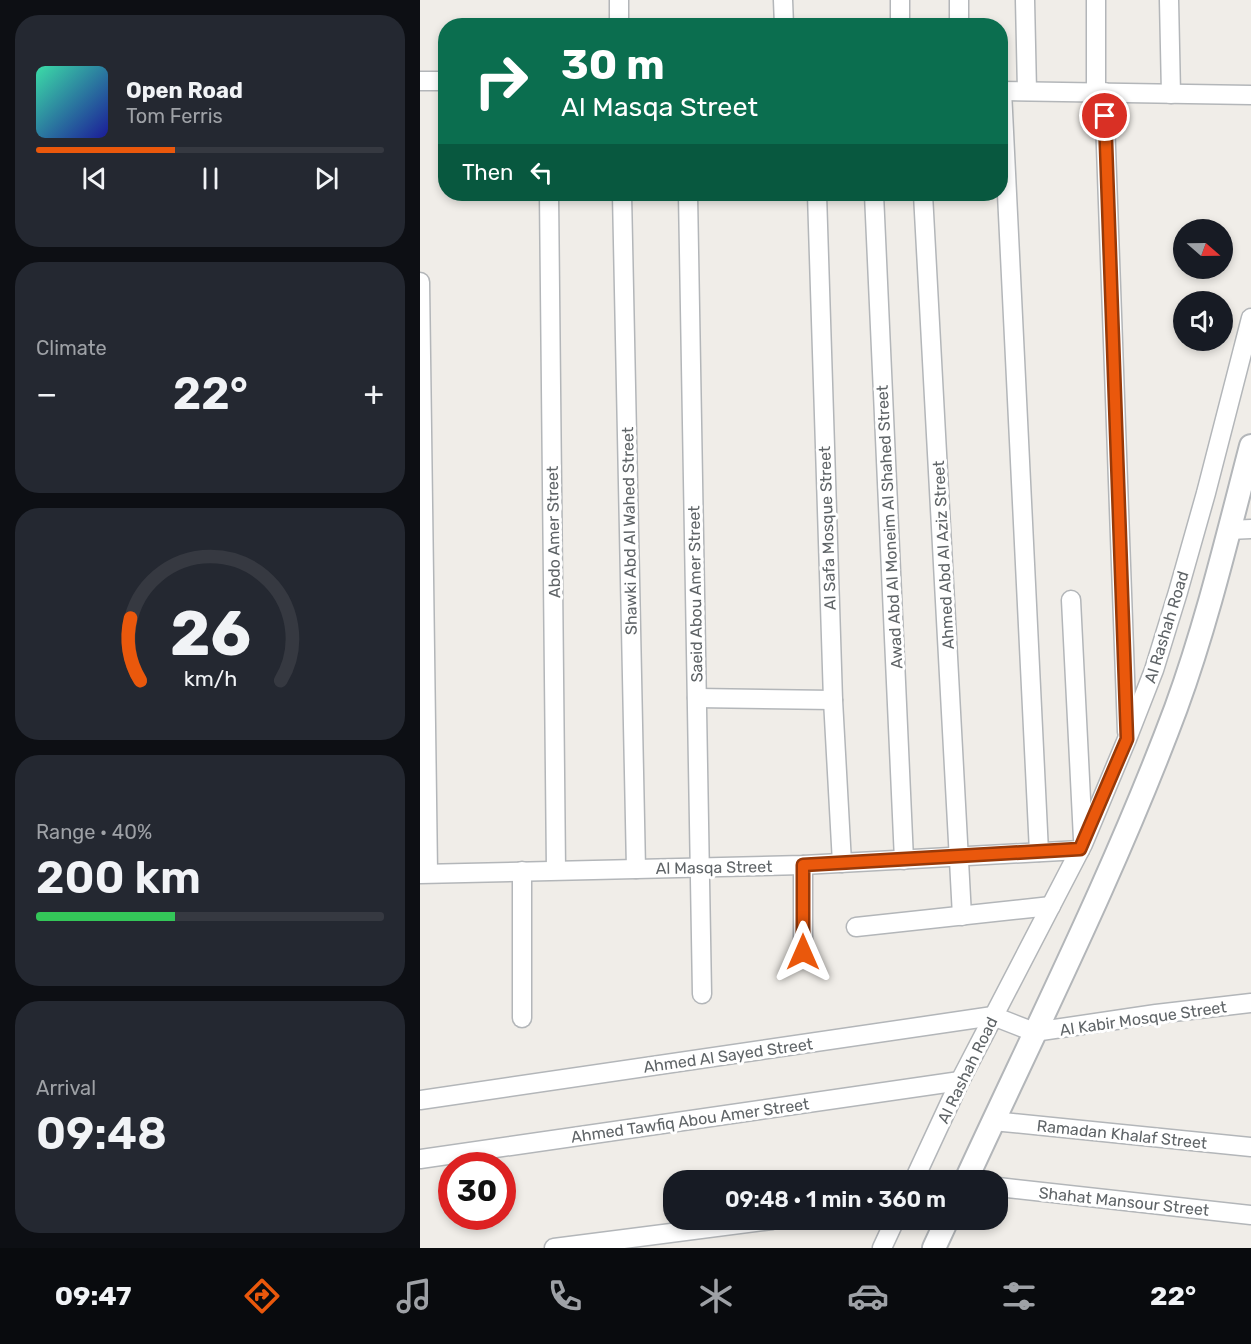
<!DOCTYPE html>
<meta charset="utf-8">
<style>
:root{--surface:#171b24;--page:#242831;--text:#f1f3f6;--muted:#9ea1a6;--line:#363941;--accent:#ea580c}
body{margin:0;font-family:Rubik,sans-serif;background:var(--page);color:var(--text);height:100vh;display:flex;flex-direction:column;font-size:22px;white-space:nowrap}
*{box-sizing:border-box;margin:0}
p{font-size:20px;color:var(--muted)}
.icon{flex:none;width:33px;height:33px;fill:none;stroke:currentColor;stroke-width:2;stroke-linecap:round;stroke-linejoin:round}
.map{position:relative;flex:1;overflow:hidden}
.panel{display:flex;flex-direction:column;gap:15px;padding:15px;background:#0d0f14;width:420px}
.panel>*{flex:none}
.banner{position:absolute;left:18px;top:18px;width:570px;height:183px;border-radius:24px;box-shadow:0 3px 9px #0003;background:#0b6e4f;color:#fff;overflow:hidden}
.needle{width:39px;rotate:110deg}
.buttons{position:absolute;left:753px;top:219px;display:grid;gap:12px}
.buttons a{display:grid;place-items:center;width:60px;height:60px;border-radius:50%;background:var(--surface);box-shadow:0 3px 9px #0003;font-size:30px}
.speed{position:absolute;left:18px;top:1152px;display:flex;gap:12px;font-size:30px;font-weight:700;text-align:center}
.speed>*{display:grid;place-content:center;width:78px;height:78px;border-radius:50%;background:var(--surface);box-shadow:0 3px 9px #0003;line-height:1}
.speed .limit{border:9px solid #d22;background:#fff;color:#111}
.pin{position:absolute;display:grid;place-items:center;width:51px;height:51px;color:#fff;margin:-26px;border:3px solid #fff;border-radius:50%;box-shadow:0 2px 6px #0007}
.me{position:absolute;width:66px;margin:-33px;rotate:0deg;stroke-linejoin:round;filter:drop-shadow(0 0 4px #0008)}
.turn{display:flex;align-items:center;gap:21px;height:126px;padding:0 24px;font-size:27px}
.turn .icon{width:78px;height:78px;stroke-width:2.5}
.turn b{display:block;font-size:42px;line-height:51px}
.then{display:flex;align-items:center;height:57px;padding:0 24px;background:#0003;gap:12px;font-size:22px}
.big{font-size:45px;font-weight:600;line-height:1.1}
.panel .card{flex:1;display:flex;flex-direction:column;justify-content:center;gap:9px;min-width:0;padding:0 21px;border-radius:24px;background:var(--page)}
.panel .dial{align-items:center;gap:0}
.dial svg{height:156px;overflow:visible;fill:none;stroke:var(--line);stroke-width:7;stroke-linecap:round;text-anchor:middle}
.dial text{fill:var(--text);stroke:none}
.song{display:flex;align-items:center;gap:18px}
.cover{width:72px;height:72px;border-radius:9px;background:linear-gradient(135deg,hsl(160 70% 55%),hsl(240 70% 35%))}
.played{height:6px;border-radius:3px;background:linear-gradient(90deg,var(--accent) 40%,var(--line) 40%)}
.keys{display:flex;justify-content:space-around;direction:ltr}
.heat{display:flex;justify-content:space-between;align-items:center;font-size:33px;direction:ltr}
.charge{height:9px;border-radius:4px;background:linear-gradient(90deg,#34c759 40%,var(--line) 0)}
.trip{position:absolute;left:243px;top:1170px;width:345px;height:60px;border-radius:24px;background:var(--surface);box-shadow:0 3px 9px #0003;font-weight:600;line-height:60px;text-align:center}
.tabs{display:flex;height:96px;justify-content:space-around;align-items:center;background:#090b0e;color:var(--muted)}
.tabs .icon{width:42px;height:42px}
.tabs .current{color:var(--accent)}
.tabs b{font-size:27px;color:var(--text)}
main{display:flex;flex:1;min-height:0}
.map>svg:first-child{display:block}
.lines{fill:none;stroke-linecap:round;stroke-linejoin:round}
.minor-casing{stroke:#b3b6b9;stroke-width:21}
.tertiary-casing{stroke:#b3b6b9;stroke-width:26}
.minor{stroke:#fff;stroke-width:18}
.tertiary{stroke:#fff;stroke-width:22}
.route-casing{stroke:#983908;stroke-width:15}
.route{stroke:#ea580c;stroke-width:10}
.labels{text-anchor:middle;stroke-width:6;stroke-linejoin:round;paint-order:stroke}
.street-label{font-size:16px;fill:#5f6467;stroke:#fff}
</style>
<main>
<section class="panel">
<div class="card">
<div class="song"><i class="cover"></i><div><b>Open Road</b><p>Tom Ferris</p></div></div>
<div class="played"></div>
<div class="keys"><svg class="icon" aria-label="previous" viewBox="0 0 24 24"><path d="M18 5L8 12l10 7zM5 5v14"/></svg><svg class="icon" aria-label="pause" viewBox="0 0 24 24"><path d="M8 5v14M16 5v14"/></svg><svg class="icon" aria-label="next" viewBox="0 0 24 24"><path d="M6 5l10 7-10 7zM19 5v14"/></svg></div>
</div>
<div class="card"><p>Climate</p>
<div class="heat"><a>−</a><b class="big">22°</b><a>+</a></div>
</div>
<div class="card dial"><svg viewBox="0 0 100 80">
<path d="M14 69A42 42 0 1 1 86 69"/>
<path d="M14 69A42 42 0 0 1 9 37" stroke="#ea580c"/>
<text x="50" y="56" font-size="32" font-weight="700">26</text>
<text x="50" y="72" font-size="11">km/h</text>
</svg></div>
<div class="card"><p>Range · 40%</p><b class="big">200 km</b><div class="charge"></div></div>
<div class="card"><p>Arrival</p><b class="big">09:48</b></div>
</section>
<div class="map">
<svg width="831" height="1248" viewBox="0 0 831 1248">
<rect width="100%" height="100%" fill="#f0ede8"/>
<g class="lines">
<defs>
<g id="minor">
<polyline points="199,0 199,26"/>
<polyline points="363,0 364,26"/>
<polyline points="480,0 480,26"/>
<polyline points="539,0 539,26"/>
<polyline points="605,0 607,91"/>
<polyline points="749,0 751,94"/>
<polyline points="0,81 26,81"/>
<polyline points="580,91 831,95"/>
<polyline points="582,91 619,852"/>
<polyline points="676,92 676,0"/>
<polyline points="684,92 707,732"/>
<polyline points="129,194 136,870"/>
<polyline points="202,194 216,869"/>
<polyline points="268,194 282,994"/>
<polyline points="397,194 413,700 422,863"/>
<polyline points="454,194 484,860"/>
<polyline points="503,194 542,916"/>
<polyline points="0,282 8,873"/>
<polyline points="809,530 831,529"/>
<polyline points="651,600 663,839"/>
<polyline points="277,698 413,700"/>
<polyline points="383,865 383,953"/>
<polyline points="0,874 383,865 660,850"/>
<polyline points="436,927 631,906"/>
<polyline points="102,1018 102,871"/>
<polyline points="0,1100 573,1016 614,1032 736,1014 831,1003"/>
<polyline points="573,1121 831,1147"/>
<polyline points="0,1159 540,1081"/>
<polyline points="494,1180 540,1081 663,844 707,739 734,670 758,592 786,493 831,318"/>
<polyline points="578,1187 831,1215"/>
<polyline points="134,1248 352,1220"/>
<polyline points="462,1248 475,1220"/>
</g>
<g id="tertiary">
<path d="M546 1180C618 1024 696 869 756 708 787 623 808 534 831 446"/>
<polyline points="514,1248 527,1220"/>
</g>
</defs>
<use href="#minor" class="minor-casing"/>
<use href="#tertiary" class="tertiary-casing"/>
<use href="#minor" class="minor"/>
<use href="#tertiary" class="tertiary"/>
</g>
<g class="lines">
<defs>
<polyline id="route" points="383,952 383,865 660,849 707,739 685,116"/>
</defs>
<use href="#route" class="route-casing"/>
<use href="#route" class="route"/>
</g>
<g class="labels">
<g class="street-label">
<text transform="translate(469 527) rotate(-93)" y="6">Awad Abd Al Moneim Al Shahed Street</text>
<text transform="translate(407 528) rotate(-92)" y="6">Al Safa Mosque Street</text>
<text transform="translate(209 531) rotate(-91)" y="6">Shawki Abd Al Wahed Street</text>
<text transform="translate(133 532) rotate(-91)" y="6">Abdo Amer Street</text>
<text transform="translate(523 555) rotate(-93)" y="6">Ahmed Abd Al Aziz Street</text>
<text transform="translate(275 594) rotate(-91)" y="6">Saeid Abou Amer Street</text>
<text transform="translate(746 627) rotate(-73)" y="6">Al Rashah Road</text>
<text transform="translate(294 867) rotate(-1)" y="6">Al Masqa Street</text>
<text transform="translate(723 1018) rotate(-8)" y="6">Al Kabir Mosque Street</text>
<text transform="translate(308 1055) rotate(-8)" y="6">Ahmed Al Sayed Street</text>
<text transform="translate(547 1070) rotate(-64)" y="6">Al Rashah Road</text>
<text transform="translate(270 1120) rotate(-8)" y="6">Ahmed Tawfiq Abou Amer Street</text>
<text transform="translate(702 1134) rotate(6)" y="6">Ramadan Khalaf Street</text>
<text transform="translate(704 1201) rotate(6)" y="6">Shahat Mansour Street</text>
</g>
</g>
</svg>
<div class="buttons">
<a><svg class="needle" viewBox="-14 -14 28 28"><path d="M0-13l5 13h-10z" fill="#e53935"/><path d="M0 13l5-13h-10z" fill="#9ea1a6"/></svg></a>
<a><svg class="icon" aria-label="sound" viewBox="0 0 24 24"><path d="M4 9h4l5-4v14l-5-4H4zM17 9q2 3 0 6"/></svg></a>
</div>
<div class="speed"><div class="limit">30</div></div>
<div class="pin" style="left:685px;top:116px;background:#d93025"><svg class="icon" aria-label="arrive" viewBox="0 0 24 24"><path d="M6 21V4h12l-3 4 3 4H6"/></svg></div>
<svg class="me" style="left:383px;top:952px" viewBox="-20 -20 40 40"><path d="M0-17L14 15 0 8-14 15z" fill="#ea580c" stroke="#fff" stroke-width="4"/></svg>
<div class="trip">09:48 · 1 min · 360 m</div>
<div class="banner">
<div class="turn"><svg class="icon" aria-label="right" viewBox="0 0 24 24"><path d="M7 20v-9h11M14 6l5 5-5 5"/></svg><div><b>30 m</b>Al Masqa Street</div></div>
<div class="then">Then<svg class="icon" aria-label="left" viewBox="0 0 24 24"><path d="M17 20v-9H6M10 6l-5 5 5 5"/></svg></div>
</div>
</div>
</main>
<nav class="tabs">
<b>09:47</b>
<svg class="icon current" aria-label="directions" viewBox="0 0 24 24"><path d="M12 3l9 9-9 9-9-9zM9 14v-3h6M13 9l2 2-2 2"/></svg>
<svg class="icon" aria-label="music" viewBox="0 0 24 24"><path d="M9 18V5l10-2v13"/><circle cx="6" cy="18" r="3"/><circle cx="16" cy="16" r="3"/></svg>
<svg class="icon" aria-label="phone" viewBox="0 0 24 24"><path d="M5 4h4l2 5-3 2q2 4 5 5l2-3 5 2v4C11 20 4 13 5 4z"/></svg>
<svg class="icon" aria-label="climate" viewBox="0 0 24 24"><path d="M12 3v18M4 7l16 10M4 17L20 7"/></svg>
<svg class="icon" aria-label="car" viewBox="0 0 24 24"><path d="M5 17H2v-5l4-1 3-4h7l3 4 3 1v5h-3M9 17h6M6 11h13"/><circle cx="7" cy="17" r="2"/><circle cx="17" cy="17" r="2"/></svg>
<svg class="icon" aria-label="filters" viewBox="0 0 24 24"><path d="M4 7h16M4 17h16"/><circle cx="9" cy="7" r="2"/><circle cx="15" cy="17" r="2"/></svg>
<b>22°</b>
</nav>
